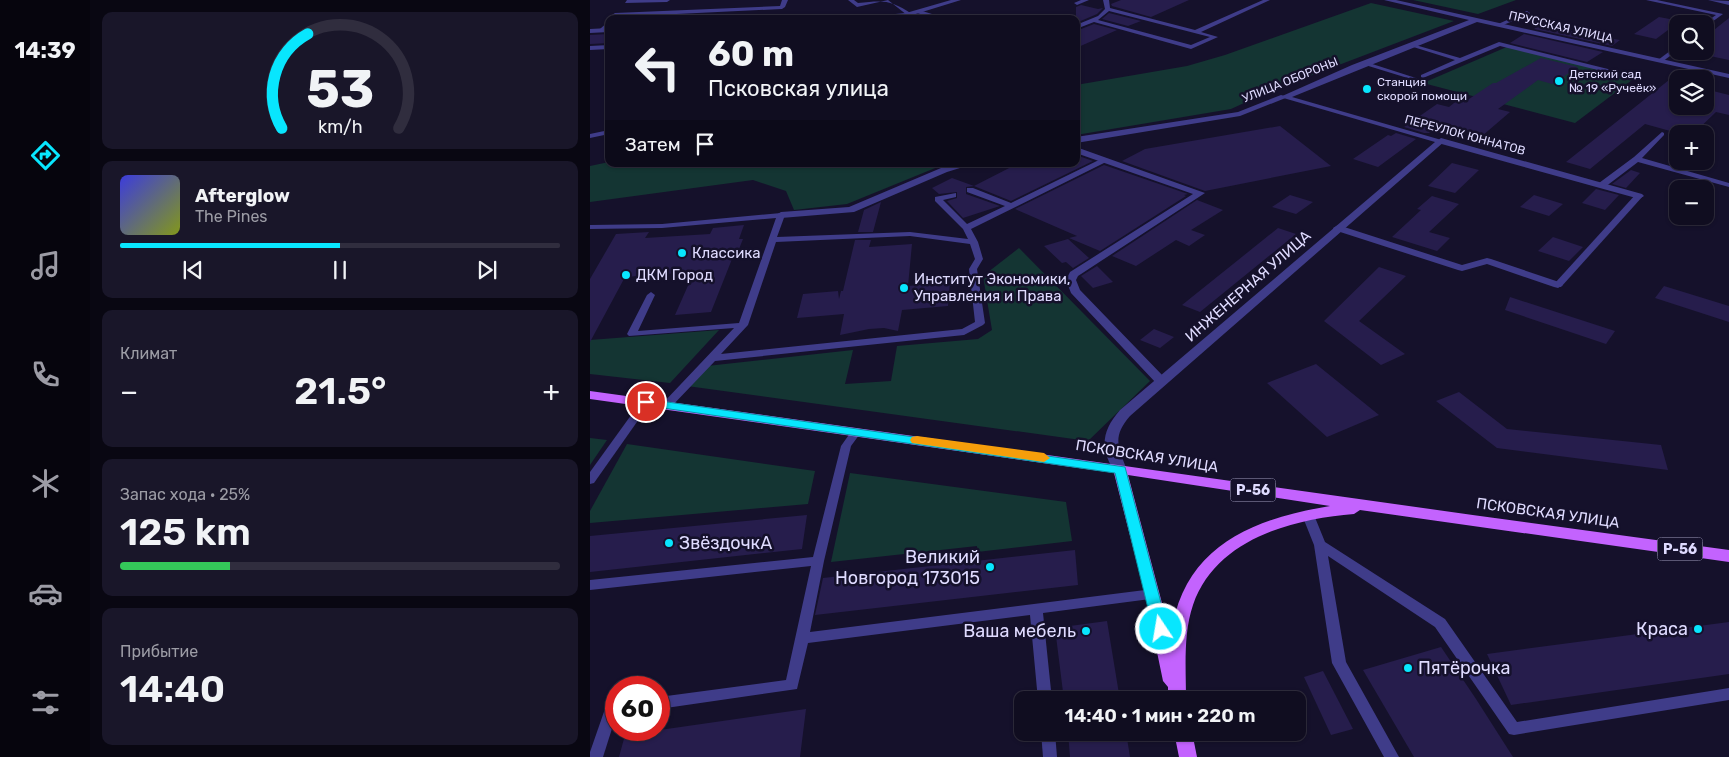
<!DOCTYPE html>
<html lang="ru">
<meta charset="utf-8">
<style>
:root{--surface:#100d20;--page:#191629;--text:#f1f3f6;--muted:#9c9ca5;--line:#302d3e;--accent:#08e6fe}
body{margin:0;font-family:Rubik,sans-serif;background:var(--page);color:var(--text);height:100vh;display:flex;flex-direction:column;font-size:19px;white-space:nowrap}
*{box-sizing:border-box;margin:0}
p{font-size:16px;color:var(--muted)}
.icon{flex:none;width:28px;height:28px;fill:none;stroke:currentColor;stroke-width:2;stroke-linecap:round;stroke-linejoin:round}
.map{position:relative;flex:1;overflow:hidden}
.side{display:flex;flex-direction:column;gap:12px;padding:12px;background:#090712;width:500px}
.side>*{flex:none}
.guide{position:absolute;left:15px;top:15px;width:475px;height:152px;border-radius:10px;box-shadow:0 1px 4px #0004,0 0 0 1px var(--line);background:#100d20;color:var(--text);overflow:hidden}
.tools{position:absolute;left:1079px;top:15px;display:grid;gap:10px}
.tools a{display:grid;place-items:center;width:45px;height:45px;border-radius:10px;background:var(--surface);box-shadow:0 1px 4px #0004,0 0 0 1px var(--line);font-size:25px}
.speed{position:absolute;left:15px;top:676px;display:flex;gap:10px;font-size:25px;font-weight:700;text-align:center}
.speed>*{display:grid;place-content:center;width:65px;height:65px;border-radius:50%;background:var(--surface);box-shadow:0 1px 4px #0004,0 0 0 1px var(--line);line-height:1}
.speed .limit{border:8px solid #d22;background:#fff;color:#111}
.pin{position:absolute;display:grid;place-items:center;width:42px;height:42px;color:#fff;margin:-21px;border:2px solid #fff;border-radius:50%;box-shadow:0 1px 5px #0007}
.me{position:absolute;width:55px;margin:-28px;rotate:348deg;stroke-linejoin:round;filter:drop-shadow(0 0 4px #0008)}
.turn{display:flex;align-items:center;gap:18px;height:105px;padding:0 20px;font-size:22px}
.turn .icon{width:65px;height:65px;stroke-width:2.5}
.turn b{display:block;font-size:35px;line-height:42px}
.then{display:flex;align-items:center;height:48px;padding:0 20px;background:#0003;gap:10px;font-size:19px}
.big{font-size:38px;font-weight:600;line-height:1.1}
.side .tile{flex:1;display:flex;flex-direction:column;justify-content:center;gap:8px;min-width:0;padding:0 18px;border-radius:10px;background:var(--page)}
.side .dial{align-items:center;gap:0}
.dial svg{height:130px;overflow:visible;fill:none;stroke:var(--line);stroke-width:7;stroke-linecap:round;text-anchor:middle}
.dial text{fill:var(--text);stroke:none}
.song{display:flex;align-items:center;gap:15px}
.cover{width:60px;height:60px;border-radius:8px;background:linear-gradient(135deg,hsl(240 70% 55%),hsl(70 70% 35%))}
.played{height:5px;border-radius:2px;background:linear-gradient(90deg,var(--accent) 50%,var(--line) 50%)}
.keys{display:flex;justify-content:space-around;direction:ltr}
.heat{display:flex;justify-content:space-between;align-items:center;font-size:28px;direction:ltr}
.charge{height:8px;border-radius:4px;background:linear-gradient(90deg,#34c759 25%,var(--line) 0)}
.trip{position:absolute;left:424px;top:691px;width:292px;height:50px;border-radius:10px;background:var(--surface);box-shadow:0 1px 4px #0004,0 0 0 1px var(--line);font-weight:600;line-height:50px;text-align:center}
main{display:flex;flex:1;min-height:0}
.tab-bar{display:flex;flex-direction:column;width:90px;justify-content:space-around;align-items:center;background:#06050d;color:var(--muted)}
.tab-bar .icon{width:35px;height:35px}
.tab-bar .selected{color:var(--accent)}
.tab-bar b{font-size:22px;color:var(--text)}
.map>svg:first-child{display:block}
.green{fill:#143533}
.building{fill:#261d4c}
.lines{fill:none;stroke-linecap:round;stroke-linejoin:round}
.service{fill:#3f3c89;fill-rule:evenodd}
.pedestrian{fill:#3f3c89;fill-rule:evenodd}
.minor{fill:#3f3c89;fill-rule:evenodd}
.tertiary{fill:#3f3c89;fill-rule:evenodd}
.primary{fill:#c363fe;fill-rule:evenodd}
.route{fill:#08e6fe;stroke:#0596a5}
.slow{fill:#f59e0b}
.poi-dot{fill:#08e6fe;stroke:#15112b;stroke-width:2}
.labels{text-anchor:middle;stroke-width:5;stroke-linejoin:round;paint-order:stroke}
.far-street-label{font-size:12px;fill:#dfdbff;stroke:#15112b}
.far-poi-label{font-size:12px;fill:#dfdbff;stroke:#15112b;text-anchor:start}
.shield{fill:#15112b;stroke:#a29ebf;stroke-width:1}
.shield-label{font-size:14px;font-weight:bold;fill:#dfdbff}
.poi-label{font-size:15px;fill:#dfdbff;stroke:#15112b;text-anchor:start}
.street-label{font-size:15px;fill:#dfdbff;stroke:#15112b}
.near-poi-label{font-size:18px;fill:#dfdbff;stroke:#15112b;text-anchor:end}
</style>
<main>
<nav class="tab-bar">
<b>14:39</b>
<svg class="icon selected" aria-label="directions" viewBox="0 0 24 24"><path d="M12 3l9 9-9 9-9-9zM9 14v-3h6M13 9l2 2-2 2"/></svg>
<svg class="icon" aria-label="music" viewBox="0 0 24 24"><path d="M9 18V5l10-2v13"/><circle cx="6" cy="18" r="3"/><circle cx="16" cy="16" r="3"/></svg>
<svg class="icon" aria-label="phone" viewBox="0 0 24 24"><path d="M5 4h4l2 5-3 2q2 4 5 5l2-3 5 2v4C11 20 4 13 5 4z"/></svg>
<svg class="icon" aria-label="climate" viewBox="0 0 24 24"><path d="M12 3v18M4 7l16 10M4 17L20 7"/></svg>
<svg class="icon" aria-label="car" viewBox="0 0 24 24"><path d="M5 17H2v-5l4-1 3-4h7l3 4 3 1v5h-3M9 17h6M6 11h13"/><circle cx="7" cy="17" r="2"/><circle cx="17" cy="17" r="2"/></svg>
<svg class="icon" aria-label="filters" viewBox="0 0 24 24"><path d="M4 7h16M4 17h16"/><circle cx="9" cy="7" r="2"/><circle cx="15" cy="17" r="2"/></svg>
</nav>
<section class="side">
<div class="tile dial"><svg viewBox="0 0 100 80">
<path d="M14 69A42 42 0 1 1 86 69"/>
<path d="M14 69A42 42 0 0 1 30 11" stroke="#08e6fe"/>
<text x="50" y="56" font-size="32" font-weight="700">53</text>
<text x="50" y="72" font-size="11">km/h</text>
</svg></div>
<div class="tile">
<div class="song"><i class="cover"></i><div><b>Afterglow</b><p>The Pines</p></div></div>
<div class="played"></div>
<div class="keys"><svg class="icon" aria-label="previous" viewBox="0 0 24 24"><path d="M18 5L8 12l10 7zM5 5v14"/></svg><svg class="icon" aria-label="pause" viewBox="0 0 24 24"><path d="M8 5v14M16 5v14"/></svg><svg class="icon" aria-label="next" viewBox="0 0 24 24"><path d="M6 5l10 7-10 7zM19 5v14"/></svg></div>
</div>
<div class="tile"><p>Климат</p>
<div class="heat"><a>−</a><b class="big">21.5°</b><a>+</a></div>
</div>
<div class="tile"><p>Запас хода · 25%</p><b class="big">125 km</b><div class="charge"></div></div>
<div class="tile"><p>Прибытие</p><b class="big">14:40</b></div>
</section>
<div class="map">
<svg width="1139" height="757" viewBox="0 0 1139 757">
<rect width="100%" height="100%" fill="#15112b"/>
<g class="green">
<polygon points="823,0 926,0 888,14"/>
<polygon points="781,3 864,21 678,92 641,109 486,135 486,85 597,66 635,55"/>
<polygon points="919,46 1046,77 985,123 833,83"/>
<polygon points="19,162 19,164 355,164 257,204 204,210 196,191 163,180 0,202 0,166"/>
<polygon points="429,248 560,381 498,441 97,386 117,366 263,350 255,384 301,381 307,346 388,339 402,330 393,276"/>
<polygon points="129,330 80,383 0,374 0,340"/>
<polygon points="0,438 17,440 0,465"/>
<polygon points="37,444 225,471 218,504 0,523 0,511"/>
<polygon points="260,473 476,502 482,541 387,552 387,546 241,562"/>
</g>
<g class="building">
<polygon points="531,0 599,0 561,17 522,6 521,4"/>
<polygon points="491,5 508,9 513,8 507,14 486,23 486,7"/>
<polygon points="519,13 551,21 538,26 512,19"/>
<polygon points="1069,17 1090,21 1066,39 1044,34"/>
<polygon points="1139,18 1139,60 1115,55 1115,37"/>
<polygon points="504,24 527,30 486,48 486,31"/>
<polygon points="952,24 993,34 1030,40 1022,46 944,29"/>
<polygon points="19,34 19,43 0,44 0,35"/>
<polygon points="934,34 1013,52 997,62 920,43"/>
<polygon points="951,58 988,67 962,84 948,80 908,109 920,112 892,136 850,125 839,133 834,133 814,127 847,104 859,107 869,99 876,101 903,83 906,83"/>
<polygon points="1079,80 1088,82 1088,106 1115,106 1115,89 1139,95 1139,115 1126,112 1103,134 1091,134 1055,124 1000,169 976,162"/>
<polygon points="690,126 741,166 615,191 532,161 555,149"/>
<polygon points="806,133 826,139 788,167 763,159 798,135 801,136"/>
<polygon points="486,155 503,161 421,201 384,186 376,187 376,194 410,206 373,218 357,201 367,198 367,192 349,194 342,188 362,178 384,186 427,164 486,164"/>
<polygon points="862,163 889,170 865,193 838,186"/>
<polygon points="514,165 598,194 594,195 596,196 510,251 479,238 487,236 425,209"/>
<polygon points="1041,170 1050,173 1036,188 1022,184"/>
<polygon points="1006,189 1029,195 1015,210 992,203"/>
<polygon points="700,195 723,202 706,214 682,207"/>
<polygon points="944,195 973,204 959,216 930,207"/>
<polygon points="842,196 869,204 839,232 860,238 847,251 802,237 831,210 827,209"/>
<polygon points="607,200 633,210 601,230 615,235 599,246 586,240 546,266 522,256"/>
<polygon points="291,202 283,232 268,232 274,210"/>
<polygon points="154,225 149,239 153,239 145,259 142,259 121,312 85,315 104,272 35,277 0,342 0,279 26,234 59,232 55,238 120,234 123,228"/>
<polygon points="688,228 706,234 610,312 592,305"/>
<polygon points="963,237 993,247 979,261 948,251"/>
<polygon points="478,239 499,258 483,268 476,262 472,263 454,246"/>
<polygon points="265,240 281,240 279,247 322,244 318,286 360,282 358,306 312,310 308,331 294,328 279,329 250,335 254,314 207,318 213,294 248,291 249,299 251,291 253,291"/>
<polygon points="507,266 523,282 503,288 491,276"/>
<polygon points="789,267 816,276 769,321 815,354 791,365 734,321"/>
<polygon points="1074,286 1139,306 1139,322 1065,298"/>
<polygon points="920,297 1025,331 1016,344 915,310"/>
<polygon points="564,329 584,337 570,348 550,340"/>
<polygon points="726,364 789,415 737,437 677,383"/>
<polygon points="869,392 917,429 1071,445 1078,470 907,448 846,401"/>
<polygon points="217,515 212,549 0,572 0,536"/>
<polygon points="485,550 488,585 225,615 233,578"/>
<polygon points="517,621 530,700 474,700 465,628"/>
<polygon points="1139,622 1139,674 921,705 897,654"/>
<polygon points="851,647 886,699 923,757 824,757 773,670"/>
<polygon points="733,671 763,729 741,735 714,677"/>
<polygon points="216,709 210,757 29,757 35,735"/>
<polygon points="478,732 536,732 540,757 480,757"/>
</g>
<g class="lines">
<g class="service">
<polygon points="37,0 80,0 77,2 35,3"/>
<polygon points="192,0 198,0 195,7 192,9 25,17 22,15 25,13 190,6"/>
<path d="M258 0H264L268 3C294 0 301 0 322 14L317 15 298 0 267 7Z"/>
<polygon points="491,0 499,0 487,5 484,3"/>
<path d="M513 0H519L520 8 605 30 673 0H680L611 32 628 37 601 49 504 22 486 29V25L508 16 515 9ZM519 11 620 37 601 45 508 20Z"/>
<polygon points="1056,0 1067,0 1133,14 1115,27 1115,24 1113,24 1126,15"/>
<polygon points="329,10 355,18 355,19 346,19 327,13"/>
<polygon points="937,11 940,13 939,14 911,26 906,25"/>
<polygon points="19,21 19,26 14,31 10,31 10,29"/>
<polygon points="909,42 1018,69 1019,70 1016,72 910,46 833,78 831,77 831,75 865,60 817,45 822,44 870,58"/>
<polygon points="19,45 19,49 0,50 0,46"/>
<polygon points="1088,45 1088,50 1072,62 1068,62 1068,60"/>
<polygon points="772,62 776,62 829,79 824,80 772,64"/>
<polygon points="19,130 19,134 0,138 0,134"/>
<polygon points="1072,132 1074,133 1074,135 1052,158 1139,183 1139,187 1048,162 1015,187 1009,187 1009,183 1044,157"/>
<path d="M513 158 520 160 381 229 388 242 393 259 387 269 395 323 393 325 374 335 125 361 81 407H73L72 405 73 403 144 328 39 336 37 334 57 295 61 292 65 295 48 331 149 323 186 218 72 228 0 229V225L72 224 191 213 195 215 187 237 320 232 378 239 373 229 345 201V197L366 193V197L353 200 377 224 415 206 377 192V188H383L421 203ZM320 236 380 244 385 259 379 269 385 322 372 329 131 354 158 325 186 242Z"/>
<polygon points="1046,194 1049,194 1053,196 971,287 965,287 964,285 965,283"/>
<polygon points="56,399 61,402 4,483 0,484 0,472 52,400"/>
<polygon points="267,428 272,431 261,446 234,561 220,632 563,589 568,590 569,594 568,598 453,613 462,700 448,700 440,615 218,643 207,689 69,709 69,697 196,680 221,566 0,590 0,580 223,557 251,446 263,429"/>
<polygon points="718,511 722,512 724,515 735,542 855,619 927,722 1139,688 1139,700 924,735 919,734 845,627 738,556 756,662 809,757 794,757 742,663 724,545 712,515 714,512"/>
<polygon points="26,703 26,716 13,757 0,757 0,752 16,706"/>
<polygon points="451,732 465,732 467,757 453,757"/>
</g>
<g class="pedestrian">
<polygon points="691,95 698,97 650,116 486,143 486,137 648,112"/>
<polygon points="369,164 383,164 357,172 264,212 191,218 186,215 191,212 259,207 351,168"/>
</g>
<g class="minor">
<polygon points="1118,0 1139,1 1139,5"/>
<polygon points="851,138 1052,194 1054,196 1049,199 1046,198 848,143 847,141"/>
<polygon points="486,147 615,193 488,276 486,280 490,290 575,378 577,381 575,384 567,384 481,293 476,280 480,272 603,194 486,153"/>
<polygon points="748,225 872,265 897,258 901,259 972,283 973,285 968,288 964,287 897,264 872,271 868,270 744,230 743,228"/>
</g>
<g class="tertiary">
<polygon points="361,0 371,0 316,17 252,19 316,13"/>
<path d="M794 0H806L1139 74V78L887 22 702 97 855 141 540 416C522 437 528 447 537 470L535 473H525C510 448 511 432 530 410L845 142 690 97 762 65 879 20Z"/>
<polygon points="19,28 19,32 0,33 0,29"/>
</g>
<g class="primary">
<path d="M0 391C380 443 759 499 1139 550V562L770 510 764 514C702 519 626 539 603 605 593 634 596 669 596 700H578V687L573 681 555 594 524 473 0 399ZM538 475 740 506C661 519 591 548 581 637Z"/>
<polygon points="584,732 602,732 607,757 589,757"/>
</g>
</g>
<polygon class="route" points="56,399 535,467 578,629 576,634 571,635 566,634 563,629 525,473 52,405 51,402"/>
<polygon class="slow" points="327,436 454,453 460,458 454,462 322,443 320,440 322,437"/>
<g class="poi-dot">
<circle cx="969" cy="81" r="5"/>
<circle cx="777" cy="89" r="5"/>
<circle cx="92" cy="253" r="5"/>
<circle cx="36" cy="275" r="5"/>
<circle cx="314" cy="288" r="5"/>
<circle cx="79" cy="543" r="5"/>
<circle cx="400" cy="567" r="5"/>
<circle cx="1108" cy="629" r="5"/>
<circle cx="496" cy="631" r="5"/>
<circle cx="818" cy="668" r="5"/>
</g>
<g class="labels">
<g class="far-street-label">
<text transform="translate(971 27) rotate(13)" y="4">ПРУССКАЯ УЛИЦА</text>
<text transform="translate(700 80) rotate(-22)" y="4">УЛИЦА ОБОРОНЫ</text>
<text transform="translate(875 135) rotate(15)" y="4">ПЕРЕУЛОК ЮННАТОВ</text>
</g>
<g class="far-poi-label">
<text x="979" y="78">Детский сад<tspan x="979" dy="14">№ 19 «Ручеёк»</tspan></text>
<text x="787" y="86">Станция<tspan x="787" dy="14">скорой помощи</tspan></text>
</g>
<g class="shield">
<rect x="640.5" y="478.5" width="45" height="23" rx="4"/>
<rect x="1067.5" y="537.5" width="45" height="23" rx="4"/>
</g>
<g class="shield-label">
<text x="663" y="495">Р-56</text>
<text x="1090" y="554">Р-56</text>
</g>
<g class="poi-label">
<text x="102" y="258">Классика</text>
<text x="46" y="280">ДКМ Город</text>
<text x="324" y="284">Институт Экономики,<tspan x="324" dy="17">Управления и Права</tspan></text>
</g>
<g class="street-label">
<text transform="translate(658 286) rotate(-41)" y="5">ИНЖЕНЕРНАЯ УЛИЦА</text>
<text transform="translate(557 456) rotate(9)" y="5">ПСКОВСКАЯ УЛИЦА</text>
<text transform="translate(958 513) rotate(8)" y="5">ПСКОВСКАЯ УЛИЦА</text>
</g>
<g class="near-poi-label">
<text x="89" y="549" text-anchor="start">ЗвёздочкА</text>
<text x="390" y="563">Великий<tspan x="390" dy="21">Новгород 173015</tspan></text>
<text x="1098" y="635">Краса</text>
<text x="486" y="637">Ваша мебель</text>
<text x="828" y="674" text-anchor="start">Пятёрочка</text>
</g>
</g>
</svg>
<div class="tools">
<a><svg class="icon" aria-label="search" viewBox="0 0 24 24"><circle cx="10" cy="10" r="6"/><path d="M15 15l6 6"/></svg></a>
<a><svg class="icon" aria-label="layers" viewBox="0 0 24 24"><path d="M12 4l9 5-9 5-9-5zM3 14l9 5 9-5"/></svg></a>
<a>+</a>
<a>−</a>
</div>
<div class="speed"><div class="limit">60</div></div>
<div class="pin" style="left:56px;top:402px;background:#d93025"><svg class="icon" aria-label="arrive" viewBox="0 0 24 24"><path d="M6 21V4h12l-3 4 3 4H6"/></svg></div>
<svg class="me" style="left:571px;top:629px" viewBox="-20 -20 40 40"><circle r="17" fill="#08e6fe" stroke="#fff" stroke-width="3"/><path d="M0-11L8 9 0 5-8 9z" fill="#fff"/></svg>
<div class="trip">14:40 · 1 мин · 220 m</div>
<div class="guide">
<div class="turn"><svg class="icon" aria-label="left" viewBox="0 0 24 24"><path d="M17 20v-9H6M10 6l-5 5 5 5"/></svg><div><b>60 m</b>Псковская улица</div></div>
<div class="then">Затем<svg class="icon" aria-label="arrive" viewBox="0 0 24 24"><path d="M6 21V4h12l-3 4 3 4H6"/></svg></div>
</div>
</div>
</main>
